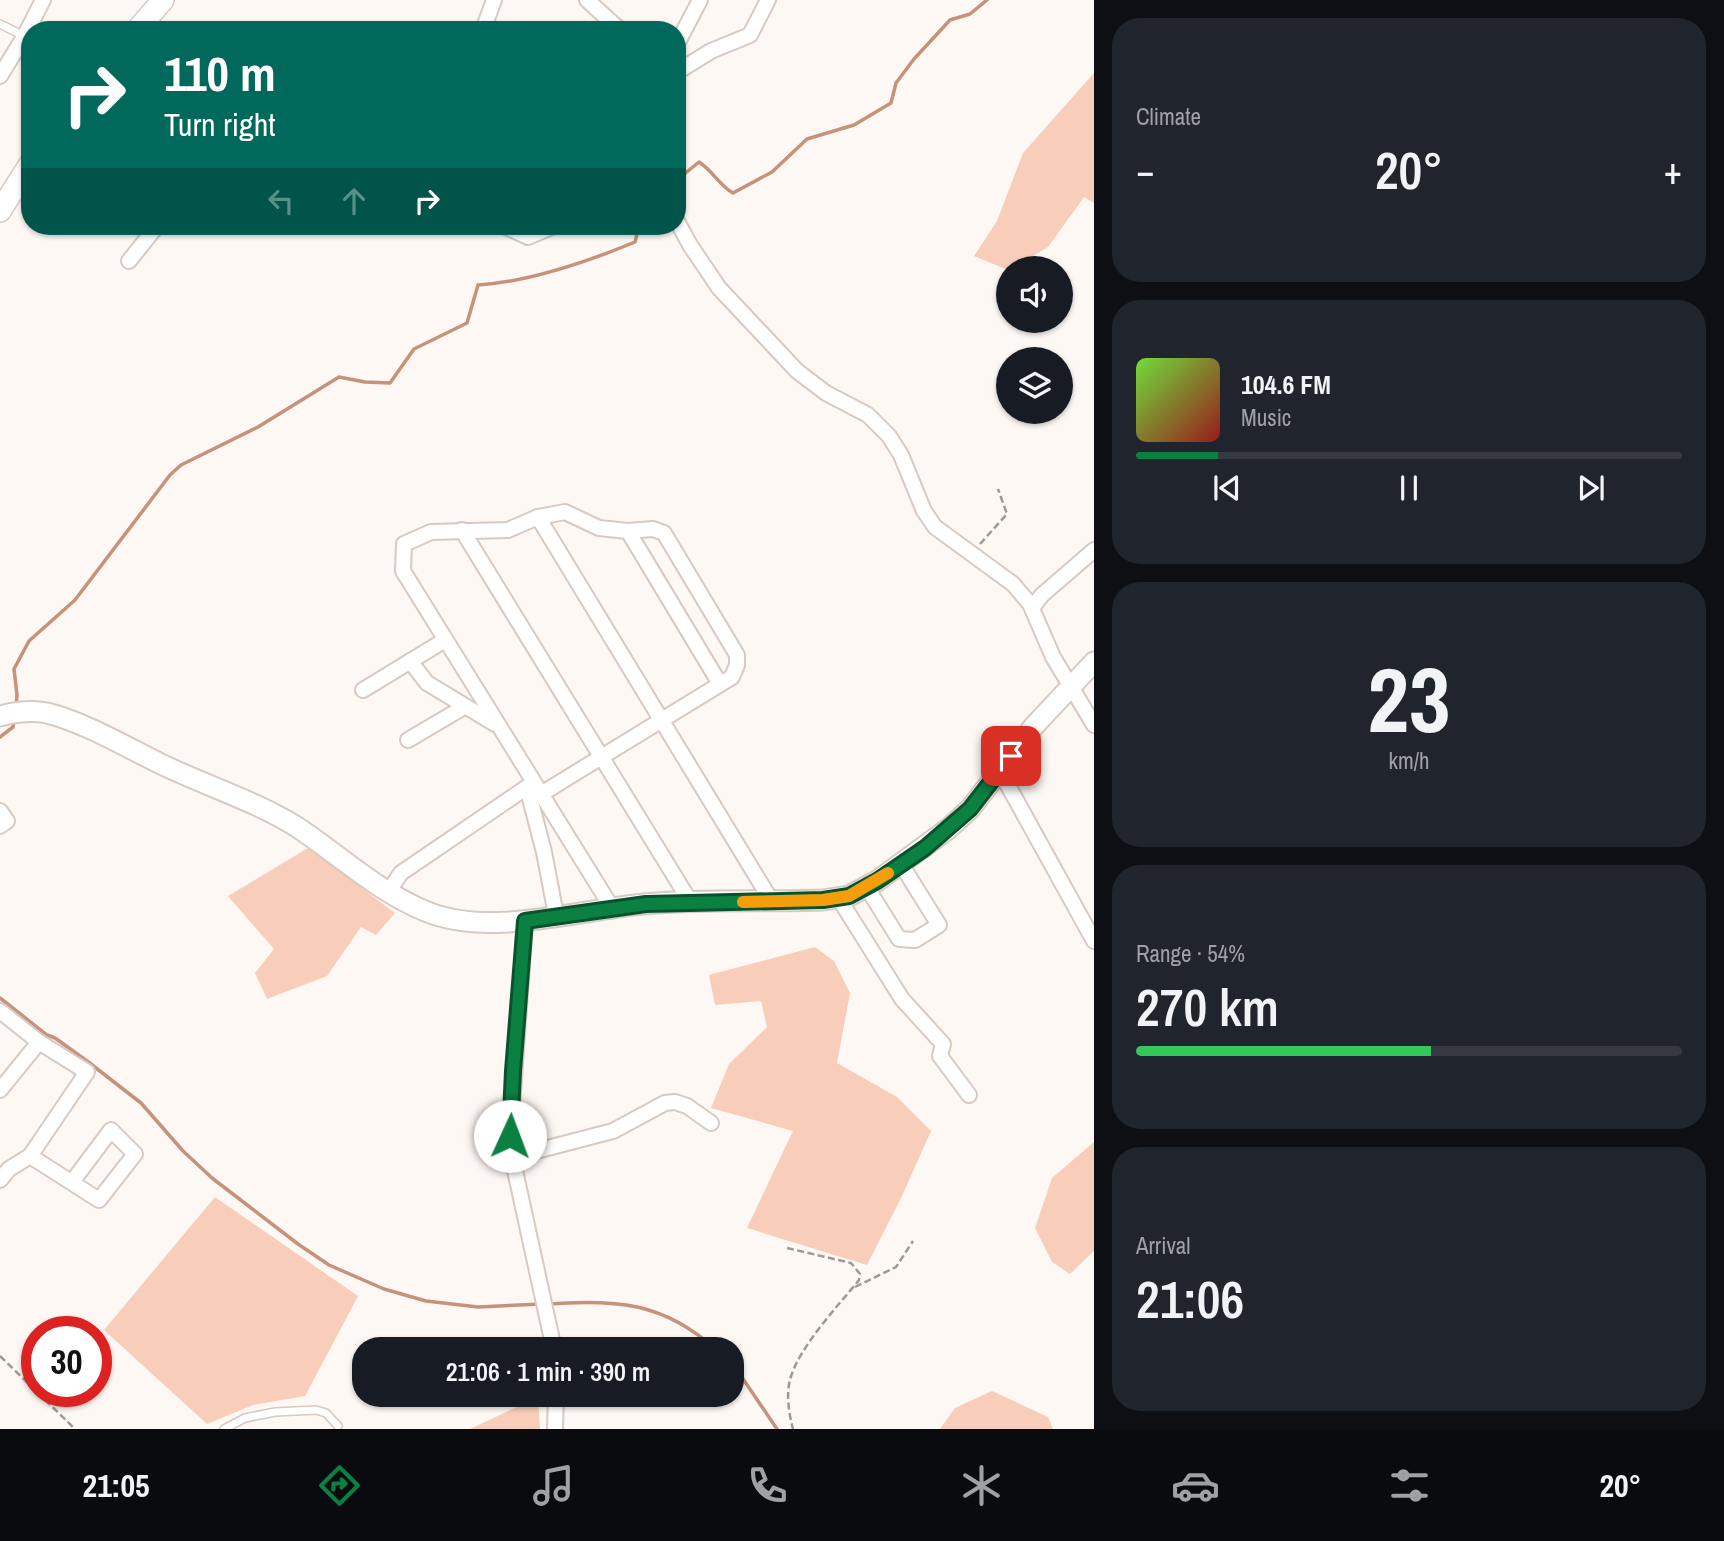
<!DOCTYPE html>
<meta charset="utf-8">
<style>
:root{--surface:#171b24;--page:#20242c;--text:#f1f3f6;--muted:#9ea1a6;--line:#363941;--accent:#0b8043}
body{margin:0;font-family:"Archivo Narrow",sans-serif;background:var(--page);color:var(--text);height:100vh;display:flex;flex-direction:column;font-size:26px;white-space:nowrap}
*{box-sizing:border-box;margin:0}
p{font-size:23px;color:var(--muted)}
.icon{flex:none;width:38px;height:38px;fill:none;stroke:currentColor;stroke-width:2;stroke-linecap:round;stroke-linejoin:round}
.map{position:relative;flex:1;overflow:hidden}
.side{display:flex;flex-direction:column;gap:18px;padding:18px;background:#0d0f14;width:630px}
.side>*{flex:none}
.top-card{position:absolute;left:21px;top:21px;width:665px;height:214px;border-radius:28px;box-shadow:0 2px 5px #0004;background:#00695c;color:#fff;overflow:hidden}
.tools{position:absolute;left:996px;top:256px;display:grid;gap:14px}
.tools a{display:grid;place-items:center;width:77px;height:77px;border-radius:50%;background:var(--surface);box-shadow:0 2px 5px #0004;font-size:35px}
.speed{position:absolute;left:21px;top:1316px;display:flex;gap:14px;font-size:35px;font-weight:700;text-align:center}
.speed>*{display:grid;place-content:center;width:91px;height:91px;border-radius:50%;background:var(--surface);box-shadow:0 2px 5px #0004;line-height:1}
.speed .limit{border:10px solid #d22;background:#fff;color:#111}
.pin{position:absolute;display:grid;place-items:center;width:60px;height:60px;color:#fff;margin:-30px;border-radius:14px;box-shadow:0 4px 10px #0006}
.me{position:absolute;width:77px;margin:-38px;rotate:2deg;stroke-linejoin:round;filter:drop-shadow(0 0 5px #0008)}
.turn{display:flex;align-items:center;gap:24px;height:147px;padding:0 28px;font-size:32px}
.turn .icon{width:91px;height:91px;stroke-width:2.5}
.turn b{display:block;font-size:49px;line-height:60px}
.lanes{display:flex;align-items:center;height:66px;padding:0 28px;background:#0003;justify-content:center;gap:35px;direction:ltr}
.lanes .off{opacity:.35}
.big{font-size:52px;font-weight:600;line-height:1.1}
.side .tile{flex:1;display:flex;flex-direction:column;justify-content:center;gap:10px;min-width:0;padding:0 24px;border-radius:28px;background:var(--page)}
.side .dial{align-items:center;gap:0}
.dial b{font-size:91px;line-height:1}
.song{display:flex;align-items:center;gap:21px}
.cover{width:84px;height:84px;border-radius:10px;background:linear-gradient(135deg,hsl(100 70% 55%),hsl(0 70% 35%))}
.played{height:7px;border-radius:4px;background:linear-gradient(90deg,var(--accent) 15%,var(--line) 15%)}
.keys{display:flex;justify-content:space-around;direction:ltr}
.heat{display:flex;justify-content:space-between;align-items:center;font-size:38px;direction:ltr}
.charge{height:10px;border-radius:5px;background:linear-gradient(90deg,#34c759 54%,var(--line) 0)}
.trip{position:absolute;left:352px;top:1337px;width:392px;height:70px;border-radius:28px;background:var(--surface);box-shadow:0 2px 5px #0004;font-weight:600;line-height:70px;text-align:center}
.tab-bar{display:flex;height:112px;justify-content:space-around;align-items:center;background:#090b0e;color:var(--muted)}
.tab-bar .icon{width:49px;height:49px}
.tab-bar .current{color:var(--accent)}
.tab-bar b{font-size:32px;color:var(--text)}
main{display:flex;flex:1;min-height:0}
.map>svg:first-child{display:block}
.green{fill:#f8cdb9}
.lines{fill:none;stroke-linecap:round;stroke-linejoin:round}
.stream{stroke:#c69279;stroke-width:3.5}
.lane-casing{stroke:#d8c9c2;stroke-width:10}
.street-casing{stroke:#d8c9c2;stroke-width:18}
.secondary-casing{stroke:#d8c9c2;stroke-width:23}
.primary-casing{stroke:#d8c9c2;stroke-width:24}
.path{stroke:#9f9996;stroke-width:2.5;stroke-dasharray:7 3.5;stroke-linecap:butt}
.lane{stroke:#fff;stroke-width:7}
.street{stroke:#fff;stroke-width:14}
.secondary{stroke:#fff;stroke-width:19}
.primary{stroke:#fff;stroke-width:21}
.route-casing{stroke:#07532c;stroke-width:18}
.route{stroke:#0b8043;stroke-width:12}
.slow{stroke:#f59e0b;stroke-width:12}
</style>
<main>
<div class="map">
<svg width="1094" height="1429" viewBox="0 0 1094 1429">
<rect width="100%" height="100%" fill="#fef8f5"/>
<g class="green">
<polygon points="1094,73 1094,203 1084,197 1048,247 1013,268 1008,268 1008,270 974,256 997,221 1023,153"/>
<polygon points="308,848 395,913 376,935 361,927 327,976 267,999 255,973 274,949 228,896"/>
<polygon points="815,947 834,961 850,993 837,1063 897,1097 931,1131 901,1198 867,1265 747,1228 793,1131 711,1108 729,1064 767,1027 761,1001 715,1005 709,975"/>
<polygon points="1094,1142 1094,1251 1070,1274 1052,1262 1035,1228 1052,1178"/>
<polygon points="215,1197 358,1296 305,1396 253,1405 207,1424 104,1330"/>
<polygon points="992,1391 1048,1417 1053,1429 940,1429 955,1408"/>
<polygon points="538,1397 540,1429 470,1429"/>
</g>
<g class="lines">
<g class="stream">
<path d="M677 180 699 162C713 171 719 185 733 193L772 172 807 139 854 125 891 103 896 83 914 59 950 20 970 14 987 0"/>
<path d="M16 706 17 695 14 669 29 641 75 600 170 475 181 465 258 427 339 377 365 382 390 383 414 349 467 323 478 285C527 282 589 261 635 242L639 226"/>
<polyline points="0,737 13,727 14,720"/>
<polyline points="0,998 47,1035 55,1038 87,1061 141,1103 183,1151 212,1178 298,1244 329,1265 384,1289 426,1301 478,1307 541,1304"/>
<path d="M548 1304C614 1299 664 1302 715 1349"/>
<polyline points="732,1364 737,1370 777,1429"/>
</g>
<defs>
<g id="lane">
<polyline points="0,24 24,36"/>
<polyline points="224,1429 245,1418 275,1412 316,1410 326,1413 338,1426"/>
</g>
<g id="street">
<polyline points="587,0 620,30"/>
<polyline points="483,30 494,0"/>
<polyline points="677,44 700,0"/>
<polyline points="677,72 711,51 750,35 768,0"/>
<polyline points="0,76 24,37 43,0"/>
<polyline points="677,221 690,245 719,288 797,371 826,393 868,415 889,436 901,455 924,511 935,527 1013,584 1030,604 1053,657 1094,725"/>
<polyline points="504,226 528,237 554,226"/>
<polyline points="129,261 157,226"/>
<polyline points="538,517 772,902"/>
<polyline points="462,530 691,903"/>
<polyline points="1032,608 1042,595 1094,550"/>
<polyline points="410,661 427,683 495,724"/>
<polyline points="363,690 445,640"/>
<polyline points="408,740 464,707"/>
<polyline points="1000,771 1094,941"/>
<polyline points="527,787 544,852 556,915"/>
<polyline points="541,794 732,677 737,665 737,655 664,533 653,529 628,531"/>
<polyline points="0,811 7,821 0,826"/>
<polyline points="866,886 899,939 915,940 939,925 901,864"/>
<polyline points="388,892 401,873 533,783"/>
<polyline points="838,897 902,999 943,1044 940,1056 969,1095"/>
<polyline points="612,908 403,571 404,544 431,532 508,530 538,517 565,512 599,528 628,531 720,684"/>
<polyline points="525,921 510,1136 514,1166 554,1349"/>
<polyline points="0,1011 39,1042 87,1072 30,1156 9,1169 0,1180"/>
<polyline points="0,1090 39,1042"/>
<polyline points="30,1156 99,1200 135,1154 111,1130 72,1182"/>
<polyline points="513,1157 613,1131 665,1103 675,1102 687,1106 711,1123"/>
<polyline points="555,1429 556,1395"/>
</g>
<path id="secondary" d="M0 716C15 712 31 710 47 713 84 722 128 748 163 765 207 786 255 801 297 827 339 855 377 891 425 911 489 938 576 910 644 904 703 899 764 902 823 900L849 896 877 881 948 829 970 809 1034 726 1094 662"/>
<g id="primary">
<polyline points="137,30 163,0"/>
<polyline points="0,211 30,164"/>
</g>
</defs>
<use href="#lane" class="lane-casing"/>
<use href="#street" class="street-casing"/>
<use href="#secondary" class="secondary-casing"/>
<use href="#primary" class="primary-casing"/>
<g class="path">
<polyline points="980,544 1007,514 998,489"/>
<path d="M787 1248 851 1263 860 1274 859 1280C838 1306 798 1348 790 1380 786 1395 789 1414 793 1429"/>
<polyline points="855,1287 896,1267 913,1241"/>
<polyline points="0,1356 75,1429"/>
</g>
<use href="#lane" class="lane"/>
<use href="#street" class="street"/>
<use href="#secondary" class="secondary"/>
<use href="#primary" class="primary"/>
</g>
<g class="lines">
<defs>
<polyline id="route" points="510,1136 513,1071 525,921 646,904 823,900 849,896 877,881 925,848 970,809 1011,756"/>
</defs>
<use href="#route" class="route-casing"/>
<use href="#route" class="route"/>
<polyline class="slow" points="743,902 823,900 849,896 888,873"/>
</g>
</svg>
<div class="tools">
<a><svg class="icon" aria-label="sound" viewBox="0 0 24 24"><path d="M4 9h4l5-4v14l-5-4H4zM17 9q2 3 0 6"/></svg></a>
<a><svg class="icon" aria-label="layers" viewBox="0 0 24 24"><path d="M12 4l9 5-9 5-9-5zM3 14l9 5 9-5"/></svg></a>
</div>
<div class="speed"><div class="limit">30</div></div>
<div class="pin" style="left:1011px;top:756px;background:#d93025"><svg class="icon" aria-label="arrive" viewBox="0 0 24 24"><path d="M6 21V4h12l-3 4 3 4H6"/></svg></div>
<svg class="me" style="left:510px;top:1136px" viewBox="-20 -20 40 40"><circle r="19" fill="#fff"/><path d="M0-13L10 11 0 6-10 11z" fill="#0b8043"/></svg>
<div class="trip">21:06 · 1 min · 390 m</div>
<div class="top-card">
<div class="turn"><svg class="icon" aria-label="right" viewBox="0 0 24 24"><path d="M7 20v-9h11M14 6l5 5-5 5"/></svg><div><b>110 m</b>Turn right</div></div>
<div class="lanes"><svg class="icon off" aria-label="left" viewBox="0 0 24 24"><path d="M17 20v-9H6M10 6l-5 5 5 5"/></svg><svg class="icon off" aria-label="ahead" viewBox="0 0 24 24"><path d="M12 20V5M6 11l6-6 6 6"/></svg><svg class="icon" aria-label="right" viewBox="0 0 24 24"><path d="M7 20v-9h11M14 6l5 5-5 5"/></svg></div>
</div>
</div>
<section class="side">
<div class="tile"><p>Climate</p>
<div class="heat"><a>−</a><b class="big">20°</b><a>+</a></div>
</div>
<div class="tile">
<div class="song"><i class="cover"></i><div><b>104.6 FM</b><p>Music</p></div></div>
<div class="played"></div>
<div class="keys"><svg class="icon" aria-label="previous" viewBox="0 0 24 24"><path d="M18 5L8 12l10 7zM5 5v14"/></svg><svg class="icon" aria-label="pause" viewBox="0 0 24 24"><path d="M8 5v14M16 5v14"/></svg><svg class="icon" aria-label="next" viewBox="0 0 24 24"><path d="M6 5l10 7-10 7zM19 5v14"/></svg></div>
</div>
<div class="tile dial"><b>23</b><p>km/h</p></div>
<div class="tile"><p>Range · 54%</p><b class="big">270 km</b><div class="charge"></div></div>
<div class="tile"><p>Arrival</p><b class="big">21:06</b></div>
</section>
</main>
<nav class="tab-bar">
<b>21:05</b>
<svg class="icon current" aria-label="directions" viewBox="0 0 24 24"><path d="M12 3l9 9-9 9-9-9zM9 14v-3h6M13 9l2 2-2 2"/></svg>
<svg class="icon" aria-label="music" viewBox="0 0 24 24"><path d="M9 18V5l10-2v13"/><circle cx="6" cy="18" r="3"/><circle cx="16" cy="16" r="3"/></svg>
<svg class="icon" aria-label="phone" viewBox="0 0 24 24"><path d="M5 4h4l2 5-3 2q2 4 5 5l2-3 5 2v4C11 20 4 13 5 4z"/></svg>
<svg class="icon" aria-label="climate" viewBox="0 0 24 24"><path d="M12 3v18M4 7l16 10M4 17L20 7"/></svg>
<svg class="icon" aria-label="car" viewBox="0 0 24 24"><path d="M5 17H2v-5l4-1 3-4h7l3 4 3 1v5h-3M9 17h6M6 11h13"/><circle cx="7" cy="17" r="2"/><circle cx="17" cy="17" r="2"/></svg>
<svg class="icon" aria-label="filters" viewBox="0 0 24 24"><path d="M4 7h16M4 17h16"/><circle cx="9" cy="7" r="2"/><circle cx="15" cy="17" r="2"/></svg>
<b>20°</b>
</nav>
